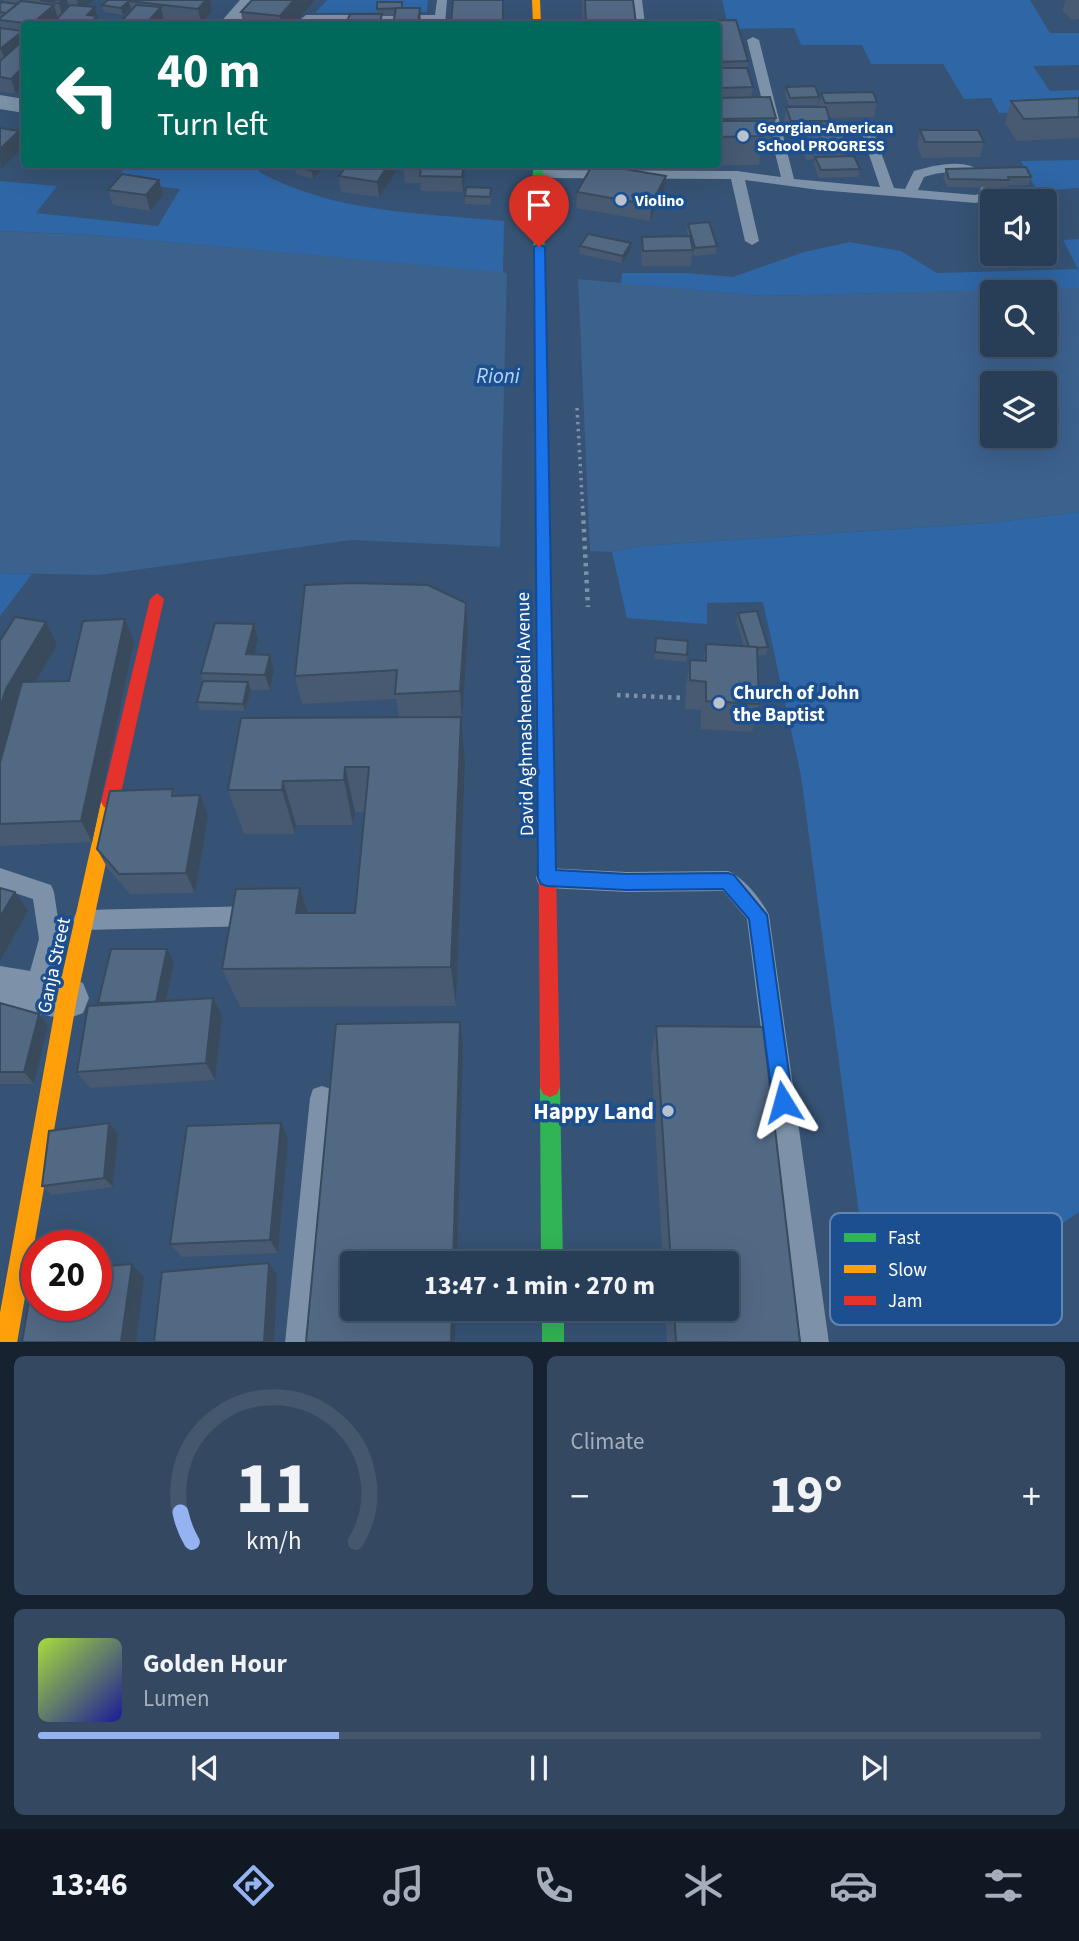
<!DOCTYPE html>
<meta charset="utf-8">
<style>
:root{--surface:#283e57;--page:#344961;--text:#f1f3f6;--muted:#a5aeba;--line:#44576d;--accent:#95b2f1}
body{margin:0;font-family:"Source Sans 3",sans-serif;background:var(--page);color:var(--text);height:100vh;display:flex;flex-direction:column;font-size:26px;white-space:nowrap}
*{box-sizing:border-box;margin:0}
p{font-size:23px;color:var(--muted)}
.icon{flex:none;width:38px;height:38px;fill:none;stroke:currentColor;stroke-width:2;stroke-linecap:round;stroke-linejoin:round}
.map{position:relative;height:1342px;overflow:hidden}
.details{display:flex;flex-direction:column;gap:14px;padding:14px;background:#162230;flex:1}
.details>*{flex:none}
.hud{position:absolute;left:21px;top:21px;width:700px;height:147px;border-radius:7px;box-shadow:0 7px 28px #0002,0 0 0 2px var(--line);background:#00695c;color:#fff;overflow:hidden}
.tools{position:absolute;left:980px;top:189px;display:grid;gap:14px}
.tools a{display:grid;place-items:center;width:77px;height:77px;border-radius:7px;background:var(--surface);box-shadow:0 7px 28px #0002,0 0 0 2px var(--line);font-size:35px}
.speed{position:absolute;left:21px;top:1230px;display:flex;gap:14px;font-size:35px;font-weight:700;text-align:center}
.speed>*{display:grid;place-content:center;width:91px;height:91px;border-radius:50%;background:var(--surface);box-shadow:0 7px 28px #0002,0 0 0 2px var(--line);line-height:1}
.speed .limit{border:10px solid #d22;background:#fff;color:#111}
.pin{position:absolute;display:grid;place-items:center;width:60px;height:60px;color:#fff;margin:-72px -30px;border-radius:50% 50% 50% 0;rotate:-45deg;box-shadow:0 0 7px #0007}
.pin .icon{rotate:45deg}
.me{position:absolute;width:77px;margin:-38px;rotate:352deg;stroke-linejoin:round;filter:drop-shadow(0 0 5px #0008)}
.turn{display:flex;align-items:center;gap:24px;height:147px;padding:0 21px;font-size:32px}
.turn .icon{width:91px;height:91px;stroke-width:2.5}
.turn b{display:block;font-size:49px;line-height:60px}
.big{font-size:52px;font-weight:700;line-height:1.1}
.details .tile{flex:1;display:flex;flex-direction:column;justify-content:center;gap:10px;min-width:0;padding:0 24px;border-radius:10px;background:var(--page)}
.details .dial{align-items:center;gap:0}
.dial svg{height:182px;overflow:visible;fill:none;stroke:var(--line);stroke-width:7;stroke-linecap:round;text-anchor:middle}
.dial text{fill:var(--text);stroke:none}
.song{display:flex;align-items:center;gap:21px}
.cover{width:84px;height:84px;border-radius:10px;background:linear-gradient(135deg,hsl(80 70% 55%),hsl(240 70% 35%))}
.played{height:7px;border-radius:4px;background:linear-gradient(90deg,var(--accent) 30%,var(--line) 30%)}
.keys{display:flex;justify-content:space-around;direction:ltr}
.heat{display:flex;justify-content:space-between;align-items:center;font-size:38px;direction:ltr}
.details .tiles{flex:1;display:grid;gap:14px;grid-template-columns:1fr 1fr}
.tile:last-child{grid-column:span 2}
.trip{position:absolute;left:340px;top:1251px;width:399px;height:70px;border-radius:7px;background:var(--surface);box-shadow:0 7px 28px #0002,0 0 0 2px var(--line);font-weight:700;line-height:70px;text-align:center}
.dock{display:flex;height:112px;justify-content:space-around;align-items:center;background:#101923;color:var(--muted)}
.dock .icon{width:49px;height:49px}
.dock .on{color:var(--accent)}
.dock b{font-size:32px;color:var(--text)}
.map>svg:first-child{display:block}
.green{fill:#2f66a5}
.water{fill:#3b618d;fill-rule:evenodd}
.pier{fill:#365274}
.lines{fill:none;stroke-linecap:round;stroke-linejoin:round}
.path-far1{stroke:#7d92a8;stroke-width:3.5;stroke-dasharray:2.5 4.5;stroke-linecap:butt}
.path{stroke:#7d92a8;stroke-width:4.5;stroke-dasharray:3.5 5;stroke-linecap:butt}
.lane{fill:#7d92a8;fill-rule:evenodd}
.street{fill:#7d92a8;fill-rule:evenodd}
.fast{fill:#30b455;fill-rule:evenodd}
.slow{fill:#ff9f0a;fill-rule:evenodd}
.jam{fill:#e5322d;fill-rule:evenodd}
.wall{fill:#475a72}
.shaded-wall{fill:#394a5c}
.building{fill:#526984;stroke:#394a5c;stroke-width:2}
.route{fill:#1a73e8;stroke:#114b97;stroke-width:2}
.poi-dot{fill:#b9c2ce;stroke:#1b4f8f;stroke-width:2.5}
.labels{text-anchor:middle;stroke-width:7;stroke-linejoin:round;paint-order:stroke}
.far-poi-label{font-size:16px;font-weight:bold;fill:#fff;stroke:#1b4f8f;text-anchor:start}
.poi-label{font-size:19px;font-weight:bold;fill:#fff;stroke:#1b4f8f;text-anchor:start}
.street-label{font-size:19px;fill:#fff;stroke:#1b4f8f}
.water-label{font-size:21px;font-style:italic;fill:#b5d3f5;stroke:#1b4f8f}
.near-poi-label{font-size:23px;font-weight:bold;fill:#fff;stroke:#1b4f8f;text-anchor:end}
.key{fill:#1b4f8f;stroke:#5f84b1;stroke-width:2}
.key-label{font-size:19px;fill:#fff}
</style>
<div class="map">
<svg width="1079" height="1343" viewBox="0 0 1079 1343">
<rect width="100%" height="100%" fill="#365274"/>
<g class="green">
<polygon points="327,0 428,0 427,12 315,13"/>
<polygon points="722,0 1030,0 1050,33 1079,33 1079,65 1033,66 1050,91 1079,90 1079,112 999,113 991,98 964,99 943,64 871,64 862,45 801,45 794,28 729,29"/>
<polygon points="1079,160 1079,188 1037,191 1021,161"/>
<path d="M126 165H263L259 172C334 213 421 213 504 221L503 273 93 235 0 231V181L57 186 36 213 158 226 180 189 116 181Z"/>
<polygon points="1079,239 1079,288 1065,289 764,296 621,284 622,273 686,273 733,277 804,252 850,242 901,251 937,273 1078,269 1063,240"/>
<polygon points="1079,512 1079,1212 950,1300 869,1289 801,776 763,602 707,603 707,624 627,618 612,552 641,546 989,523"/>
<polygon points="0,573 32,574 0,616"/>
</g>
<path class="water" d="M0 231 93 235 764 296 1079 288V512L989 523 641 546 612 552 351 540 99 575 0 573ZM992 292H1045V345H992ZM992 383H1045V436H992Z"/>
<polygon class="pier" points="507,270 578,277 590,555 500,550"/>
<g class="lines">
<polyline class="path-far1" points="577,408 583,514"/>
<g class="path">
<polyline points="583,512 588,607"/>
<polyline points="617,695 685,698"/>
</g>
<g class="lane">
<polygon points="437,0 447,0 445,24 435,24 435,21 309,21 306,24 295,24 306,15 435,15"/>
<polygon points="632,0 642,0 645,24 635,24"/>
<path d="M753 37 759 40 794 179 880 187 859 125 865 121 871 125 894 188 905 189 914 171C936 165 966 157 985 174L979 178C959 172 945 170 924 177L918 190 975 195 979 194 982 184 987 183 994 187 992 196 976 203 819 190 745 180 759 241 752 245 745 241 731 179 538 178 532 174 538 170 737 171 781 177 747 40Z"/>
<polygon points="0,868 51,885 54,892 61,939 48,993 44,1001 36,1004 28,1001 24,993 39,939 33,899 0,888"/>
<path d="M547 868 627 872 728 871C743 877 762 900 769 915L829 1343H801L747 919 723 891 627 892 547 888 539 885 536 878 539 871Z"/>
<polygon points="258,906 266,909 269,916 266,923 258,926 84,930 76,927 73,920 76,913 84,910"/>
<polygon points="322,1086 331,1089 334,1098 313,1343 285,1343 310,1098 313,1089"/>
</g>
<g class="street">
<polygon points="240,0 261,0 240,24 219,24"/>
<polygon points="0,95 24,99 24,113 0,109"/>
<polygon points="0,966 67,977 83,983 89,998 83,1013 67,1019 0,1008"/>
</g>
<g class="fast">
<polygon points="533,164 543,164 549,477 542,482 535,477"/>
<polygon points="550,1077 557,1080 560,1087 563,1264 541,1264 540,1087 543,1080"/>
<rect x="542" y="1309" width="22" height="34"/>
</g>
<g class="slow">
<polygon points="532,0 540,0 541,24 533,24"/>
<polygon points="542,472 549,477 554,759 552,764 546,766 540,764 538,759 535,477"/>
<polygon points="110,795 116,797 119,802 77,998 17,1343 0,1343 0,1313 57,998 101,802 104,797"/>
</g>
<g class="jam">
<polygon points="157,593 164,599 119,802 116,807 110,809 104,807 101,802 150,599"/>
<polygon points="546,752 552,754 554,759 560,1087 557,1094 550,1097 543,1094 540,1087 538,759 540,754"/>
</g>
</g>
<g class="wall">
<polygon points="3,0 94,0 87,6 95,7 99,24 24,24 24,86 16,94 0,92 0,28 1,28 0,25 0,4 4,2"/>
<polygon points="108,0 210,0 212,11 201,23 163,19 164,22 131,10 131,9 123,15 104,12 102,5"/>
<polygon points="252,0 294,24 243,24 241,12"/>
<polygon points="582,0 633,0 636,24 583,24"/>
<polygon points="1066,0 1079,0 1079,19 1071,20 1062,10"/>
<polygon points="402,2 402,8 421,22 421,24 393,24 394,16 382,16 383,24 346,24 378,14 377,9"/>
<polygon points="736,20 748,61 747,68 753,87 751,97 770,97 776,118 771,147 762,147 759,165 611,167 666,176 664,192 650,221 576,208 577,192 591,168 589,168 588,164 718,164 718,24 689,24 689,21"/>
<polygon points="786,87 819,97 818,105 789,105 785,95"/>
<polygon points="821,93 877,102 874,117 829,118 830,121 829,126 847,143 845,156 860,169 858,177 819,178 814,165 815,159 806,160 799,143 800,136 788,136 784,122 786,107 818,107"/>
<polygon points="1079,98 1079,138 1017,141 1005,123 1011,101"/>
<polygon points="920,130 984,142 980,157 922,158 917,146"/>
<polygon points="40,164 85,164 82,169 40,166"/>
<polygon points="285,164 341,164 339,167 320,165 321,171 313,179 296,174 295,166"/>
<polygon points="348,164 465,164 465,176 463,192 421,191 420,183 405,183 403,168 402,169 398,169 379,197 341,192 339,176"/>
<polygon points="946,169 1031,177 1028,185 1008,185 1007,188 947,187 943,177"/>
<polygon points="159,180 163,195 150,211 113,205 108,190"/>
<polygon points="491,188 492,196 490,205 465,204 465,196"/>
<polygon points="688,224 717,246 716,254 694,256 693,251 691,266 642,266 641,252 642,237 688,236 687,231"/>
<polygon points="631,243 630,251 622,263 579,254 580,246"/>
<polygon points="466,603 468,632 462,720 461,720 465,763 456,1006 240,1007 222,969 300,888 307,913 355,913 365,812 355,812 353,825 296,825 295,834 244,834 228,790 399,717 396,699 302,704 295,676"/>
<polygon points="738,613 768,647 766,655 757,656 759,704 752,732 701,729 701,710 685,709 686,688 690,660 703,661 706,644 744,647 736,621"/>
<polygon points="254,624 258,639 254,654 270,655 274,670 270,690 251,690 245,711 200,710 197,702 203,681 201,673"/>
<polygon points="656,638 687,655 686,662 654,659"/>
<polygon points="0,641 57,645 35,682 69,681 134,642 92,842 0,846"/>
<polygon points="173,789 176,796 208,816 195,893 130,894 108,869 97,849"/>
<polygon points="174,962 166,1001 213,998 222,1016 215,1080 90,1088 77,1072 100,1005 98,1003"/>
<polygon points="0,1003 39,1014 48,1026 34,1084 0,1084"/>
<polygon points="656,1026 800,1342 667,1342 665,1309 726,1309 726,1264 663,1264 651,1056"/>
<polygon points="109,1123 118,1134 113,1187 52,1195 42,1186"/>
<polygon points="288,1139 278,1253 182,1257 170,1244"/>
</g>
<g class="shaded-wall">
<polygon points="63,0 67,0 70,11 63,18 59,3"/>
<polygon points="77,0 94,0 80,12"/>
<polygon points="206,0 210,0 212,11 201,23 198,9"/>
<polygon points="294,0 315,0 294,24 281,24 280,16"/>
<polygon points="129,1 131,9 123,15 121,8"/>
<polygon points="54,5 58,19 52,24 33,24"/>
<polygon points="95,7 99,24 89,24 87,15"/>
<polygon points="161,7 164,22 161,24 146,24"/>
<polygon points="420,8 421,24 418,24"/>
<polygon points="23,31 24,37 24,48 6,64 1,49"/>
<polygon points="24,66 24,86 16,94 11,79"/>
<polygon points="19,131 24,146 1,169 0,149"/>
<polygon points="319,164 320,164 321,171 313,179 312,171"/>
<polygon points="389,164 398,164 398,169 379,197 377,182"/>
<polygon points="464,164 465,176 463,192 462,177"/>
<polygon points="666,176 664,192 650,221 651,205"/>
<polygon points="159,180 163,195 150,211 146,195"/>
<polygon points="631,243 630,251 622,263 623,256"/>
<polygon points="466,603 468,632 462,720 460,691"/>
<polygon points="125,619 134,642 92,842 81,821"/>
<polygon points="46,622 57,645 18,711 0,771 0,708 6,689"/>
<polygon points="254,624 258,639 251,669 246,654"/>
<polygon points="270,655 274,670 270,690 265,675"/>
<polygon points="248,682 251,690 245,711 243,704"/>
<polygon points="461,717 465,763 456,1006 451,967"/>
<polygon points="345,767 355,812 353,825 344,780"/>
<polygon points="283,781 296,825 295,834 282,790"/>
<polygon points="200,795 208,816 195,893 186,873"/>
<polygon points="300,888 313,930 296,913"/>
<polygon points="15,892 28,911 0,961 0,917"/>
<polygon points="167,949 174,962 163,1015 156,1003"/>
<polygon points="213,998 222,1016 215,1080 206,1063"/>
<polygon points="39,1014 48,1026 34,1084 24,1072"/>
<polygon points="460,1022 463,1045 457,1264 453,1264"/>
<polygon points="109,1123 118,1134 113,1187 104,1178"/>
<polygon points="281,1123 288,1139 278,1253 270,1240"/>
<polygon points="269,1263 277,1275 274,1342 264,1342"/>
<polygon points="132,1264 144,1277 136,1342 121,1342"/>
<polygon points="452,1309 456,1309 455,1342 451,1342"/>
</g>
<g class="building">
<polygon points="40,0 63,0 59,3"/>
<polygon points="108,0 130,0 121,8 102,5"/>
<polygon points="130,0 206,0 198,9 129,1"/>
<polygon points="252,0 294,0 280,16 241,12"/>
<polygon points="453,0 503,0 503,24 451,24"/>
<polygon points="585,0 633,0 636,24 586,24"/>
<polygon points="21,1 54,5 32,24 0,20 0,18"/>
<polygon points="2,2 17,4 6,13 0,12 0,4"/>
<polygon points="377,2 402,2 402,8 377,9"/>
<polygon points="70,5 95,7 87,15 97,16 89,24 52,24"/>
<polygon points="136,5 161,7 146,24 119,24"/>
<polygon points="396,8 420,8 418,24 393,24"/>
<polygon points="350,14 382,14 379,24 346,24"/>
<polygon points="736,20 748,61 718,62 718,24 690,24 689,21"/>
<polygon points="0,28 23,31 0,49"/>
<polygon points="20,43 24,43 24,66 11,79 0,77 0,61"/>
<polygon points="718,68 747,68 753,87 718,88"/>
<polygon points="815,86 819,97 790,98 786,87"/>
<polygon points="873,92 877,102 825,103 821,93"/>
<polygon points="770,97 776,118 718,119 718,98"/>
<polygon points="1079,98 1079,117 1024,119 1011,101"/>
<polygon points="786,107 826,107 830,121 791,121"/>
<polygon points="718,121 760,121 763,136 718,137"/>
<polygon points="840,126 847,143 809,144 802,127"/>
<polygon points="0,128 19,131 0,149"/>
<polygon points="920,130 978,130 984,142 925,142"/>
<polygon points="854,156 860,169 821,170 815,157"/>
<polygon points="296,164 319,164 312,171 294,166"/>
<polygon points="348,164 389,164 377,182 339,176"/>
<polygon points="404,164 464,164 462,177 420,176 421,168 403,167"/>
<polygon points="593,164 594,164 666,176 651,205 577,192"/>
<polygon points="1026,167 1031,177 1008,177 1009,180 949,179 946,169"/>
<polygon points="122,174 159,180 146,195 108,190"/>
<polygon points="466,187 491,188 490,197 465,196"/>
<polygon points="709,222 717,246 695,248 688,224"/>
<polygon points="588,234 631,243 623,256 580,246"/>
<polygon points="690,236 693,250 643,251 642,237"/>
<polygon points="354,583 428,585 466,603 460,691 395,694 397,670 295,676 305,585"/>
<polygon points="757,611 768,647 757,648 749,647 738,613"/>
<polygon points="15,617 46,622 6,689 0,708 0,641"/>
<polygon points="125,619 81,821 0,824 0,763 22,682 69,681 83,621"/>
<polygon points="215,623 254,624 246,654 270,655 265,675 201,673"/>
<polygon points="656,638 688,641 687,655 655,652"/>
<polygon points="706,644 757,647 759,704 706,701 706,682 690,680 690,660 706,661"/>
<polygon points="203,681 248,682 243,704 197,702"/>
<polygon points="461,717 451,967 222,969 236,889 300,888 296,913 355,913 369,767 345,767 344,780 283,781 282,790 228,790 241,718"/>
<polygon points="173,789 172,796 200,795 186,873 119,874 97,849 110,791"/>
<polygon points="0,888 15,892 0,917"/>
<polygon points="111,949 167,949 156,1002 98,1003"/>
<polygon points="213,998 206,1063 77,1072 88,1006"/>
<polygon points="0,1003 39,1014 24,1072 0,1072"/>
<polygon points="460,1022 453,1264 352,1264 352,1309 452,1309 451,1342 306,1342 336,1024"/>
<polygon points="656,1026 763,1027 800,1342 676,1342 674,1309 726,1309 726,1264 671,1264"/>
<polygon points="109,1123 104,1178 42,1186 49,1131"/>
<polygon points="281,1123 270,1240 170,1244 187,1126"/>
<polygon points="269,1263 264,1342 154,1342 162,1272"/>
<polygon points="132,1264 121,1342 22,1342 34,1271 37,1271 37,1306 96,1306 96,1267"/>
</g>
<polygon class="route" points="539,244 545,247 556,870 627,874 728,873 734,875 767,915 793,1102 790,1110 783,1113 776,1110 773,1102 749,919 723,889 627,890 547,886 541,884 538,878 534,247"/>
<g class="poi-dot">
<circle cx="743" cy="136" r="7"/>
<circle cx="621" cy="200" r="7"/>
<circle cx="719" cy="703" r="7"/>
<circle cx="668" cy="1111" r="7"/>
</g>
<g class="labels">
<g class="far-poi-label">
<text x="757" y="133">Georgian-American<tspan x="757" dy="18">School PROGRESS</tspan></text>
<text x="635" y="206">Violino</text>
</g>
<g class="poi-label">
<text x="733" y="699">Church of John<tspan x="733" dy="22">the Baptist</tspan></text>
</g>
<g class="street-label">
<text transform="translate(524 714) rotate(-91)" y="7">David Aghmashenebeli Avenue</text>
<text transform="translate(53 965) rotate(-78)" y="7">Ganja Street</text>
</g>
<g class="water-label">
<text x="498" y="383">Rioni</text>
</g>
<g class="near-poi-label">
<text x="654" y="1119">Happy Land</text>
</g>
</g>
<rect x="830" y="1213" width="232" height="112" rx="10" class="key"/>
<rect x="844" y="1233" width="32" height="9" fill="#30b455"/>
<rect x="844" y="1265" width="32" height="8" fill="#ff9f0a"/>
<rect x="844" y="1296" width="32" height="9" fill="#e5322d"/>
<g class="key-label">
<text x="888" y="1244">Fast</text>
<text x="888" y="1276">Slow</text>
<text x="888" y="1307">Jam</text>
</g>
</svg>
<div class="tools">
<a><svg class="icon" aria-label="sound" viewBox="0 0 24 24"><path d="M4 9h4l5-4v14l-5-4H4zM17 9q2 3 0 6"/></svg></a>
<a><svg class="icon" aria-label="search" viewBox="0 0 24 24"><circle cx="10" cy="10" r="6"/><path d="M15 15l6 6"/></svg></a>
<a><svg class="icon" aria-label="layers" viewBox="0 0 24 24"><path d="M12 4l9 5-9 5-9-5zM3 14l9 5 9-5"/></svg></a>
</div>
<div class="speed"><div class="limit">20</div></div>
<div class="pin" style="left:539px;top:247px;background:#d93025"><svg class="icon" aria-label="arrive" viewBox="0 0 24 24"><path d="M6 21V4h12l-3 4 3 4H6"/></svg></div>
<svg class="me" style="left:783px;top:1102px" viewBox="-20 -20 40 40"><path d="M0-17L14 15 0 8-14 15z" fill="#1a73e8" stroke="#fff" stroke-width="4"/></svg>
<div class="trip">13:47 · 1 min · 270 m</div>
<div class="hud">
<div class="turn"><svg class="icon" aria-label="left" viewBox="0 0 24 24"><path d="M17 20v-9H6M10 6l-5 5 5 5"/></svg><div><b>40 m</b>Turn left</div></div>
</div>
</div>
<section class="details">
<div class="tiles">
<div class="tile dial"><svg viewBox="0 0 100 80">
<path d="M14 69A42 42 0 1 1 86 69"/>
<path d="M14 69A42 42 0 0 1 9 56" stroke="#95b2f1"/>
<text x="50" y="56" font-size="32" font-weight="700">11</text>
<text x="50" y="72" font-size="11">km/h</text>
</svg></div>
<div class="tile"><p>Climate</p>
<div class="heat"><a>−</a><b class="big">19°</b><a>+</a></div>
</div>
<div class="tile">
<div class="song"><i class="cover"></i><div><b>Golden Hour</b><p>Lumen</p></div></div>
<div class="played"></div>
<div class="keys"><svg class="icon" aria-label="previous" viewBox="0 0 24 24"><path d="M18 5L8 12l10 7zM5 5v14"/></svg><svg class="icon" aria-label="pause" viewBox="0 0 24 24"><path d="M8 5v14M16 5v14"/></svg><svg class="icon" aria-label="next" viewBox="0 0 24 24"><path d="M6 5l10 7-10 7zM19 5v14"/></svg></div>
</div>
</div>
</section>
<nav class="dock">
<b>13:46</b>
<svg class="icon on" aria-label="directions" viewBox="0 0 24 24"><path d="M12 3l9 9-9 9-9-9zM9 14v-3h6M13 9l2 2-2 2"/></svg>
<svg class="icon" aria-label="music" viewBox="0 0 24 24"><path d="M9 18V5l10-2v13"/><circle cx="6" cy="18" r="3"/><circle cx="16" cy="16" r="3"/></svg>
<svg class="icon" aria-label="phone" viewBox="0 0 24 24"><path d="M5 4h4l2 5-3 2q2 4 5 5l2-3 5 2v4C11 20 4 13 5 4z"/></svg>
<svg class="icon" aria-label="climate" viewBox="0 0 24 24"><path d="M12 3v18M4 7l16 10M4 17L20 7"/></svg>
<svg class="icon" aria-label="car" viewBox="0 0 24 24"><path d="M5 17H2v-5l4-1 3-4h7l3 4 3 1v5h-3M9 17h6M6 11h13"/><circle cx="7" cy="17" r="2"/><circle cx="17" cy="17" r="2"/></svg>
<svg class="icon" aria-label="filters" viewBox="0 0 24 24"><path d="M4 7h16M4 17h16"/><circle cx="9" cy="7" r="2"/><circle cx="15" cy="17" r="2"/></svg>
</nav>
